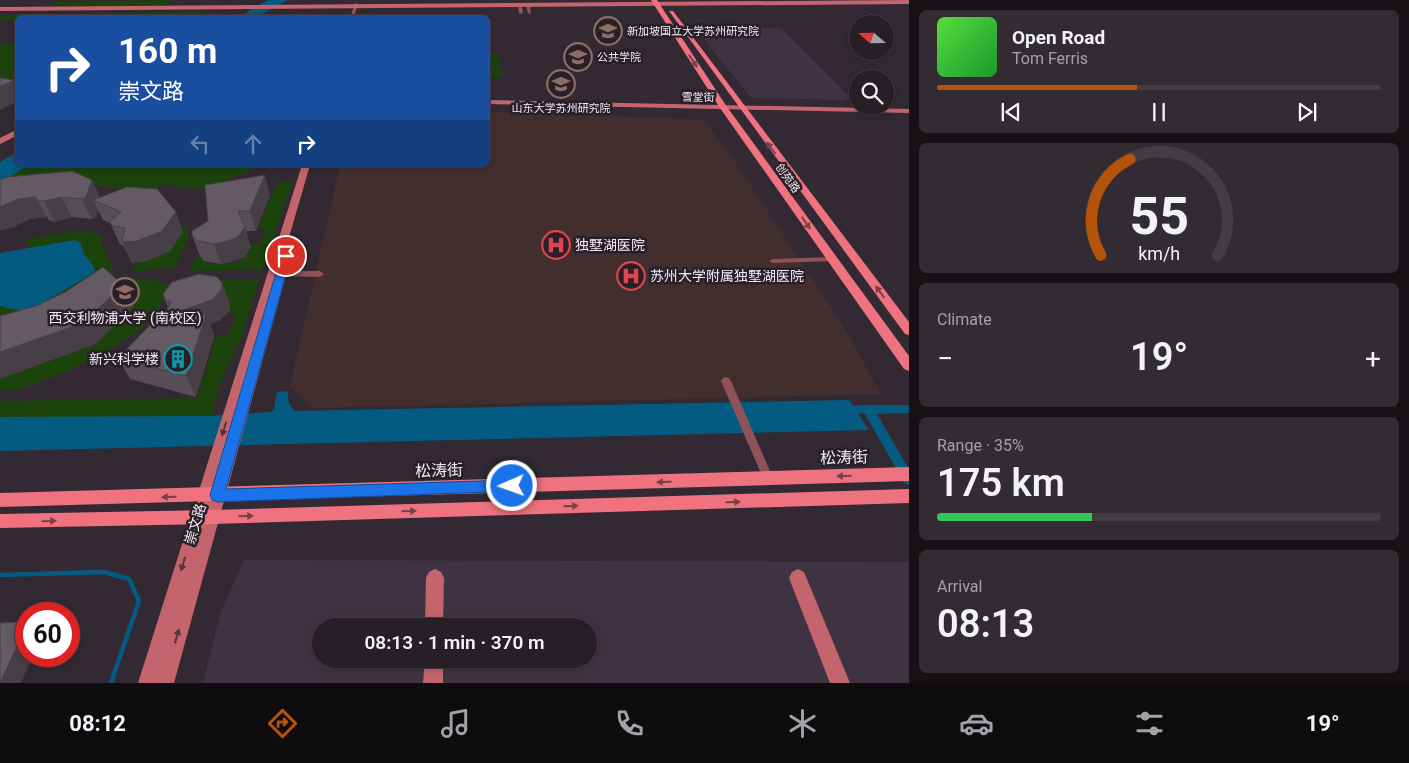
<!DOCTYPE html>
<meta charset="utf-8">
<style>
:root{--surface:#261f26;--page:#322c32;--text:#f1f3f6;--muted:#a4a2a7;--line:#423d43;--accent:#b45309}
body{margin:0;font-family:Roboto,"Noto Sans SC",sans-serif;background:var(--page);color:var(--text);height:100vh;display:flex;flex-direction:column;font-size:19px;white-space:nowrap}
*{box-sizing:border-box;margin:0}
p{font-size:16px;color:var(--muted)}
.icon{flex:none;width:28px;height:28px;fill:none;stroke:currentColor;stroke-width:2;stroke-linecap:round;stroke-linejoin:round}
.map{position:relative;flex:1;overflow:hidden}
.panel{display:flex;flex-direction:column;gap:10px;padding:10px;background:#151115;width:500px}
.panel>*{flex:none}
.guide{position:absolute;left:15px;top:15px;width:475px;height:152px;border-radius:8px;box-shadow:0 2px 8px #0003,0 0 0 1px var(--line);background:#1a4fa0;color:#fff;overflow:hidden}
.needle{width:32px;rotate:290deg}
.buttons{position:absolute;left:849px;top:15px;display:grid;gap:10px}
.buttons a{display:grid;place-items:center;width:45px;height:45px;border-radius:50%;background:var(--surface);box-shadow:0 2px 8px #0003,0 0 0 1px var(--line);font-size:25px}
.speed{position:absolute;left:15px;top:602px;display:flex;gap:10px;font-size:25px;font-weight:700;text-align:center}
.speed>*{display:grid;place-content:center;width:65px;height:65px;border-radius:50%;background:var(--surface);box-shadow:0 2px 8px #0003,0 0 0 1px var(--line);line-height:1}
.speed .limit{border:8px solid #d22;background:#fff;color:#111}
.pin{position:absolute;display:grid;place-items:center;width:42px;height:42px;color:#fff;margin:-21px;border:2px solid #fff;border-radius:50%;box-shadow:0 1px 5px #0007}
.me{position:absolute;width:55px;margin:-28px;rotate:268deg;stroke-linejoin:round;filter:drop-shadow(0 0 4px #0008)}
.turn{display:flex;align-items:center;gap:18px;height:105px;padding:0 20px;font-size:22px}
.turn .icon{width:65px;height:65px;stroke-width:2.5}
.turn b{display:block;font-size:35px;line-height:42px}
.lanes{display:flex;align-items:center;height:48px;padding:0 20px;background:#0003;justify-content:center;gap:25px;direction:ltr}
.lanes .off{opacity:.35}
.big{font-size:38px;font-weight:600;line-height:1.1}
.panel .card{flex:1;display:flex;flex-direction:column;justify-content:center;gap:8px;min-width:0;padding:0 18px;border-radius:8px;background:var(--page)}
.panel .dial{align-items:center;gap:0}
.dial svg{height:130px;overflow:visible;fill:none;stroke:var(--line);stroke-width:7;stroke-linecap:round;text-anchor:middle}
.dial text{fill:var(--text);stroke:none}
.song{display:flex;align-items:center;gap:15px}
.cover{width:60px;height:60px;border-radius:8px;background:linear-gradient(135deg,hsl(110 70% 55%),hsl(130 70% 35%))}
.played{height:5px;border-radius:2px;background:linear-gradient(90deg,var(--accent) 45%,var(--line) 45%)}
.keys{display:flex;justify-content:space-around;direction:ltr}
.heat{display:flex;justify-content:space-between;align-items:center;font-size:28px;direction:ltr}
.charge{height:8px;border-radius:4px;background:linear-gradient(90deg,#34c759 35%,var(--line) 0)}
.trip{position:absolute;left:312px;top:618px;width:285px;height:50px;border-radius:25px;background:var(--surface);box-shadow:0 2px 8px #0003,0 0 0 1px var(--line);font-weight:600;line-height:50px;text-align:center}
.menu{display:flex;height:80px;justify-content:space-around;align-items:center;background:#0f0c0f;color:var(--muted)}
.menu .icon{width:35px;height:35px}
.menu .on{color:var(--accent)}
.menu b{font-size:22px;color:var(--text)}
main{display:flex;flex:1;min-height:0}
.map>svg:first-child{display:block}
.commercial{fill:#403341;fill-rule:evenodd}
.medical{fill:#422e2e}
.green{fill:#1c430c}
.water{fill:#045b82}
.lines{fill:none;stroke-linecap:round;stroke-linejoin:round}
.stream{stroke:#045b82;stroke-width:4.5}
.canal{fill:#045b82;fill-rule:evenodd}
.street{fill:#8f5257;fill-rule:evenodd}
.secondary{fill:#c4656e;fill-rule:evenodd}
.primary{fill:#ee7280;fill-rule:evenodd}
.wall{fill:#564d56}
.shaded-wall{fill:#463f46}
.building{fill:#645a64;stroke:#463f46}
.oneway{fill:#77404b}
.oneway2{fill:#57343d}
.route{fill:#1a73e8;stroke:#114b97}
.labels{text-anchor:middle;stroke-width:5;stroke-linejoin:round;paint-order:stroke}
.far-poi-label{font-size:11px;fill:#f3edf3;stroke:#281f28;text-anchor:start}
.far-street-label{font-size:11px;fill:#f3edf3;stroke:#281f28}
.poi-label{font-size:14px;fill:#f3edf3;stroke:#281f28;text-anchor:start}
.street-label{font-size:14px;fill:#f3edf3;stroke:#281f28}
.near-street-label{font-size:16px;fill:#f3edf3;stroke:#281f28}
</style>
<main>
<div class="map">
<svg width="909" height="683" viewBox="0 0 909 683">
<rect width="100%" height="100%" fill="#322932"/>
<g class="commercial">
<polygon points="695,28 781,28 853,100 751,98"/>
<path d="M244 560 909 562V683H203L221 611ZM321 626H589V659H321Z"/>
</g>
<polygon class="medical" points="488,112 691,119 705,121 729,153 843,325 881,394 312,408 290,386 340,165 488,165"/>
<g class="green">
<polygon points="175,0 163,5 50,5 55,2"/>
<polygon points="194,11 201,13 196,17 0,19 0,15"/>
<polygon points="17,43 17,85 0,93 0,45"/>
<polygon points="488,53 497,53 502,77 488,77"/>
<polygon points="29,165 59,165 60,175 0,183"/>
<path d="M64 165H263L201 190 163 184 150 193C122 188 84 188 62 169Z"/>
<path d="M291 181 292 184 262 270 190 271 195 257 199 256 204 262C220 266 238 265 250 252V244L260 243 265 230H258L274 188 281 182Z"/>
<path d="M188 225V239L175 268 131 272 136 263C161 259 169 253 183 233L180 227Z"/>
<polygon points="79,231 87,231 101,236 103,247 114,271 112,275 0,327 0,253 29,248 28,239"/>
<path d="M128 278 153 280 169 285C165 296 161 306 154 316 135 341 65 374 34 385 23 389 11 390 0 391V379L96 344 134 306 124 287Z"/>
<polygon points="185,280 259,280 240,342 221,381 212,416 0,420 0,401 198,398 216,336 228,336 235,314 228,314 230,304 225,298"/>
</g>
<g class="water">
<polygon points="268,0 288,0 256,17 237,18"/>
<polygon points="17,152 18,165 29,165 0,183 0,162"/>
<path d="M75 240 81 244C83 259 94 262 95 272L27 312 0 306V253Z"/>
<path d="M288 391C288 400 288 405 295 411L849 400 869 430 0 451V417L209 416 271 412 274 409 277 392Z"/>
</g>
<g class="lines">
<polyline class="stream" points="0,575 104,572 129,579 139,601 111,683"/>
<polygon class="canal" points="868,405 909,405 909,413 877,414 909,469 909,485 905,484 865,414 839,413 837,410 839,407 843,406"/>
<g class="street">
<polygon points="355,3 358,4 354,17 350,18"/>
<polygon points="520,5 522,6 523,13 521,14 519,13 518,6"/>
<polygon points="528,5 530,6 531,14 528,13 526,6"/>
<polygon points="831,257 834,257 835,259 834,261 773,263 769,261 773,259"/>
<polygon points="275,271 320,271 324,274 320,277 272,276 271,274"/>
<polygon points="726,377 729,378 731,381 773,478 772,481 768,483 764,481 763,478 721,381 723,378"/>
</g>
<g class="secondary">
<polygon points="909,0 909,4 0,11 0,7"/>
<polygon points="488,100 909,109 909,113 488,104"/>
<polygon points="18,129 18,135 0,144 0,138"/>
<polygon points="302,165 310,165 281,265 288,268 174,683 138,683"/>
<polygon points="435,569 441,572 444,578 443,626 425,626 426,578 429,572"/>
<polygon points="798,569 804,572 850,683 830,683 789,578 792,572"/>
<polygon points="425,659 443,659 443,683 423,683"/>
</g>
<g class="primary">
<polygon points="651,0 657,0 727,107 909,356 909,371 904,369 720,108"/>
<polygon points="669,11 673,11 909,322 909,335 905,334"/>
<polygon points="909,467 909,481 0,507 0,493"/>
<polygon points="909,489 909,503 211,524 0,528 0,514 211,510"/>
</g>
</g>
<g class="wall">
<polygon points="7,177 92,180 100,197 183,232 170,251 147,261 132,263 124,247 120,244 110,223 103,220 98,210 96,217 92,219 72,217 55,222 49,220 47,217 30,219 11,228 0,230"/>
<polygon points="270,195 256,231 246,231 251,248 245,257 231,262 221,264 204,261 200,256 192,235 208,221"/>
<polygon points="165,300 230,304 230,310 220,320 210,324 214,336 196,397 130,379 118,358 164,316 168,307"/>
</g>
<g class="shaded-wall">
<polygon points="14,80 18,87 18,101 0,110 0,87"/>
<polygon points="265,175 270,195 256,231 250,211"/>
<polygon points="92,180 101,200 93,200 98,210 96,217 92,219 81,199"/>
<polygon points="36,197 37,200 47,217 30,219 11,228 0,230 0,207 18,199"/>
<polygon points="61,197 72,217 55,222 44,201"/>
<polygon points="176,212 183,232 170,251 147,261 132,263 122,242"/>
<polygon points="245,227 251,248 245,257 231,262 221,264 214,244"/>
<polygon points="222,283 230,304 230,310 220,320 210,324 214,336 196,397 186,376 168,315"/>
<polygon points="123,285 134,306 96,344 0,379 0,352"/>
<polygon points="26,627 26,656 33,656 21,683 0,683"/>
</g>
<g class="building">
<polygon points="0,78 14,80 0,87"/>
<polygon points="72,171 92,180 86,197 81,199 61,197 44,201 37,200 36,197 18,199 0,207 0,180 7,177"/>
<polygon points="265,175 250,211 238,211 245,227 238,237 225,242 214,244 197,241 192,235 192,231 208,221 205,185"/>
<polygon points="127,187 157,189 176,212 162,231 137,241 122,242 125,228 113,226 110,223 111,220 121,212 93,200"/>
<polygon points="103,267 123,285 83,323 0,352 0,316 36,306 67,291"/>
<polygon points="199,274 217,277 222,283 222,289 212,300 168,315 206,315 186,376 118,358 158,317 164,316 171,302 165,300 163,294 172,282"/>
<polygon points="26,622 26,627 0,683 0,623"/>
</g>
<defs><path id="oneway-solid" d="M-6-.8H1V-3.2L6.5 0L1 3.2V.8H-6Z" transform="scale(1.25)"/></defs>
<g class="oneway">
<use href="#oneway-solid" transform="translate(693 61) rotate(57)"/>
<use href="#oneway-solid" transform="translate(771 148) rotate(-127)"/>
<use href="#oneway-solid" transform="translate(806 223) rotate(55)"/>
<use href="#oneway-solid" transform="translate(880 292) rotate(-127)"/>
<use href="#oneway-solid" transform="translate(844 476) rotate(178)"/>
<use href="#oneway-solid" transform="translate(664 482) rotate(178)"/>
<use href="#oneway-solid" transform="translate(169 497) rotate(179)"/>
<use href="#oneway-solid" transform="translate(733 502) rotate(-2)"/>
<use href="#oneway-solid" transform="translate(571 506) rotate(-2)"/>
<use href="#oneway-solid" transform="translate(409 511) rotate(-2)"/>
<use href="#oneway-solid" transform="translate(246 516) rotate(-2)"/>
<use href="#oneway-solid" transform="translate(49 521) rotate(-1)"/>
</g>
<g class="oneway2">
<use href="#oneway-solid" transform="translate(224 429) rotate(107)"/>
<use href="#oneway-solid" transform="translate(183 564) rotate(107)"/>
<use href="#oneway-solid" transform="translate(177 636) rotate(-74)"/>
</g>
<polygon class="route" points="286,253 291,256 226,489 512,480 517,482 519,486 517,491 218,502 212,500 210,495 281,256"/>
<defs>
<symbol id="university-ring" viewBox="-11 -11 22 22"><circle r="9.5" fill="#281f28" stroke="#8d6e63" stroke-width="1.5"/><path d="M0-5L7-2L0 1L-7-2ZM-4 1L0 2.5L4 1V4Q0 6-4 4Z" fill="#8d6e63"/></symbol>
<symbol id="hospital-ring" viewBox="-11 -11 22 22"><circle r="9.5" fill="#281f28" stroke="#e0444e" stroke-width="1.5"/><path d="M-5-5h3v3.5h4V-5h3V5h-3V1.5h-4V5h-3Z" fill="#e0444e"/></symbol>
<symbol id="building-ring" viewBox="-11 -11 22 22"><circle r="9.5" fill="#281f28" stroke="#0f9aa8" stroke-width="1.5"/><path d="M-4-6H4V6H1V3H-1V6H-4ZM-2.5-4.3h1.7v1.8h-1.7ZM.8-4.3h1.7v1.8H.8ZM-2.5-1h1.7V.8h-1.7ZM.8-1h1.7V.8H.8Z" fill="#0f9aa8"/></symbol>
</defs>
<g fill-rule="evenodd">
<use href="#university-ring" x="592" y="15" width="32" height="32"/>
<use href="#university-ring" x="562" y="41" width="32" height="32"/>
<use href="#university-ring" x="545" y="68" width="32" height="32"/>
<use href="#hospital-ring" x="540" y="229" width="32" height="32"/>
<use href="#hospital-ring" x="615" y="260" width="32" height="32"/>
<use href="#university-ring" x="109" y="276" width="32" height="32"/>
<use href="#building-ring" x="162" y="343" width="32" height="32"/>
</g>
<g class="labels">
<g class="far-poi-label">
<text x="627" y="35">新加坡国立大学苏州研究院</text>
<text x="597" y="61">公共学院</text>
<text x="561" y="112" text-anchor="middle">山东大学苏州研究院</text>
</g>
<g class="far-street-label">
<text transform="translate(698 97) rotate(1)" y="4">雪堂街</text>
<text transform="translate(788 178) rotate(55)" y="4">创苑路</text>
</g>
<g class="poi-label">
<text x="575" y="250">独墅湖医院</text>
<text x="650" y="281">苏州大学附属独墅湖医院</text>
<text x="125" y="323" text-anchor="middle">西交利物浦大学 (南校区)</text>
<text x="159" y="364" text-anchor="end">新兴科学楼</text>
</g>
<g class="street-label">
<text transform="translate(195 524) rotate(-73)" y="5">崇文路</text>
</g>
<g class="near-street-label">
<text transform="translate(844 457) rotate(-2)" y="6">松涛街</text>
<text transform="translate(439 470) rotate(-2)" y="6">松涛街</text>
</g>
</g>
</svg>
<div class="buttons">
<a><svg class="needle" viewBox="-14 -14 28 28"><path d="M0-13l5 13h-10z" fill="#e53935"/><path d="M0 13l5-13h-10z" fill="#a4a2a7"/></svg></a>
<a><svg class="icon" aria-label="search" viewBox="0 0 24 24"><circle cx="10" cy="10" r="6"/><path d="M15 15l6 6"/></svg></a>
</div>
<div class="speed"><div class="limit">60</div></div>
<div class="pin" style="left:286px;top:256px;background:#d93025"><svg class="icon" aria-label="arrive" viewBox="0 0 24 24"><path d="M6 21V4h12l-3 4 3 4H6"/></svg></div>
<svg class="me" style="left:512px;top:486px" viewBox="-20 -20 40 40"><circle r="17" fill="#1a73e8" stroke="#fff" stroke-width="3"/><path d="M0-11L8 9 0 5-8 9z" fill="#fff"/></svg>
<div class="trip">08:13 · 1 min · 370 m</div>
<div class="guide">
<div class="turn"><svg class="icon" aria-label="right" viewBox="0 0 24 24"><path d="M7 20v-9h11M14 6l5 5-5 5"/></svg><div><b>160 m</b>崇文路</div></div>
<div class="lanes"><svg class="icon off" aria-label="left" viewBox="0 0 24 24"><path d="M17 20v-9H6M10 6l-5 5 5 5"/></svg><svg class="icon off" aria-label="ahead" viewBox="0 0 24 24"><path d="M12 20V5M6 11l6-6 6 6"/></svg><svg class="icon" aria-label="right" viewBox="0 0 24 24"><path d="M7 20v-9h11M14 6l5 5-5 5"/></svg></div>
</div>
</div>
<section class="panel">
<div class="card">
<div class="song"><i class="cover"></i><div><b>Open Road</b><p>Tom Ferris</p></div></div>
<div class="played"></div>
<div class="keys"><svg class="icon" aria-label="previous" viewBox="0 0 24 24"><path d="M18 5L8 12l10 7zM5 5v14"/></svg><svg class="icon" aria-label="pause" viewBox="0 0 24 24"><path d="M8 5v14M16 5v14"/></svg><svg class="icon" aria-label="next" viewBox="0 0 24 24"><path d="M6 5l10 7-10 7zM19 5v14"/></svg></div>
</div>
<div class="card dial"><svg viewBox="0 0 100 80">
<path d="M14 69A42 42 0 1 1 86 69"/>
<path d="M14 69A42 42 0 0 1 32 10" stroke="#b45309"/>
<text x="50" y="56" font-size="32" font-weight="700">55</text>
<text x="50" y="72" font-size="11">km/h</text>
</svg></div>
<div class="card"><p>Climate</p>
<div class="heat"><a>−</a><b class="big">19°</b><a>+</a></div>
</div>
<div class="card"><p>Range · 35%</p><b class="big">175 km</b><div class="charge"></div></div>
<div class="card"><p>Arrival</p><b class="big">08:13</b></div>
</section>
</main>
<nav class="menu">
<b>08:12</b>
<svg class="icon on" aria-label="directions" viewBox="0 0 24 24"><path d="M12 3l9 9-9 9-9-9zM9 14v-3h6M13 9l2 2-2 2"/></svg>
<svg class="icon" aria-label="music" viewBox="0 0 24 24"><path d="M9 18V5l10-2v13"/><circle cx="6" cy="18" r="3"/><circle cx="16" cy="16" r="3"/></svg>
<svg class="icon" aria-label="phone" viewBox="0 0 24 24"><path d="M5 4h4l2 5-3 2q2 4 5 5l2-3 5 2v4C11 20 4 13 5 4z"/></svg>
<svg class="icon" aria-label="climate" viewBox="0 0 24 24"><path d="M12 3v18M4 7l16 10M4 17L20 7"/></svg>
<svg class="icon" aria-label="car" viewBox="0 0 24 24"><path d="M5 17H2v-5l4-1 3-4h7l3 4 3 1v5h-3M9 17h6M6 11h13"/><circle cx="7" cy="17" r="2"/><circle cx="17" cy="17" r="2"/></svg>
<svg class="icon" aria-label="filters" viewBox="0 0 24 24"><path d="M4 7h16M4 17h16"/><circle cx="9" cy="7" r="2"/><circle cx="15" cy="17" r="2"/></svg>
<b>19°</b>
</nav>
